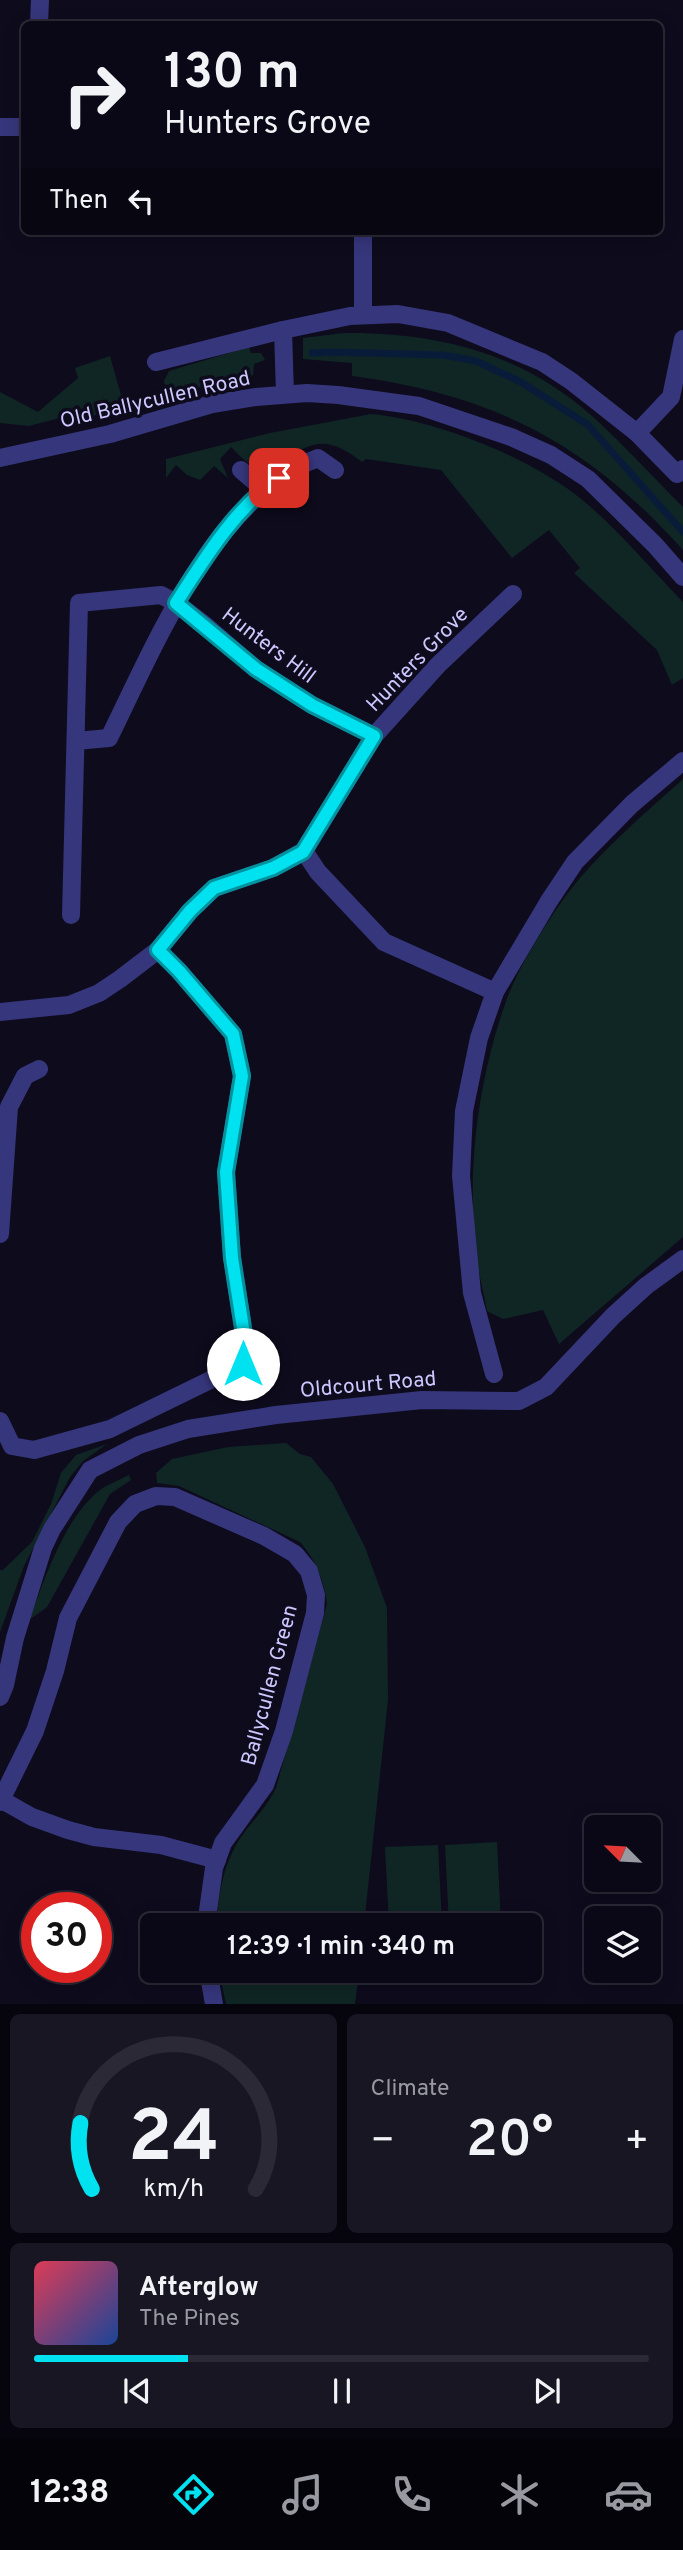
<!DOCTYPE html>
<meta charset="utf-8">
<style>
:root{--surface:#0a0816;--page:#181623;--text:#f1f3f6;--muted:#999aa1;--line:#2a2935;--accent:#01e2f1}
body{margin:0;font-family:Overpass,sans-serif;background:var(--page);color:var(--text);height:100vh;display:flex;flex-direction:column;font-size:26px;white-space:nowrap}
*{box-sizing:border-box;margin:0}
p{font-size:23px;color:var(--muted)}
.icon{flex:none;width:38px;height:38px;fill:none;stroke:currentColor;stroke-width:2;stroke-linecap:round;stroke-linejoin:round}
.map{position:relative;height:2004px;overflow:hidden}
.side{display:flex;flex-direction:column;gap:10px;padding:10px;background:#06040c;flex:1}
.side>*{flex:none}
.guide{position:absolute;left:21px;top:21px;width:642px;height:214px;border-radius:10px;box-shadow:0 4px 18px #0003,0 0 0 2px var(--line);background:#0a0816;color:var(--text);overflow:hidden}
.needle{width:46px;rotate:294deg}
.buttons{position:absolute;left:584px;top:1815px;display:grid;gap:14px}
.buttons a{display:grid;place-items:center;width:77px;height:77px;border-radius:10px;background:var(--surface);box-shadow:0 4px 18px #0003,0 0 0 2px var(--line);font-size:35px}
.speed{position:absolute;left:21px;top:1892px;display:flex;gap:14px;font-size:35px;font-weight:700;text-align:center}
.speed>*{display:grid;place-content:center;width:91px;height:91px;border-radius:50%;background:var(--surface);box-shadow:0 4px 18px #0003,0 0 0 2px var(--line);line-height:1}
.speed .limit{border:10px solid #d22;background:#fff;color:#111}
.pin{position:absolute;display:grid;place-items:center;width:60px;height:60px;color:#fff;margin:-30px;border-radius:14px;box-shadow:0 4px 10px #0006}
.me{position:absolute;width:77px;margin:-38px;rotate:0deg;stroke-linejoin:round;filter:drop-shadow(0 0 5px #0008)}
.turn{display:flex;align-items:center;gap:24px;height:147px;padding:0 28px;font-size:32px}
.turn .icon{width:91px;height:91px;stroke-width:2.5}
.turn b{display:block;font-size:49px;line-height:60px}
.then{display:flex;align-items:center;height:66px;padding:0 28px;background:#0003;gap:14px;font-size:26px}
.big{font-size:52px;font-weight:600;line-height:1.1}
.side .tile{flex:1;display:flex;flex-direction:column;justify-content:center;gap:10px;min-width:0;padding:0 24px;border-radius:10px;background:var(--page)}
.side .dial{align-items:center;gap:0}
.dial svg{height:182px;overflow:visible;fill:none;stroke:var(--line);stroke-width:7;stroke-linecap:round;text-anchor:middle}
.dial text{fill:var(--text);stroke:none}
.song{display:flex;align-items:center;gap:21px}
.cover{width:84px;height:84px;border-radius:10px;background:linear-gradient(135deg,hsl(350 70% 55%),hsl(220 70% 35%))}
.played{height:7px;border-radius:4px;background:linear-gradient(90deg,var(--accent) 25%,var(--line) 25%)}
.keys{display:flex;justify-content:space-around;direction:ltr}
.heat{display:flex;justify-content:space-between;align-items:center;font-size:38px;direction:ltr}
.side .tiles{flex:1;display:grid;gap:10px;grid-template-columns:1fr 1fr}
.tile:last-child{grid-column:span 2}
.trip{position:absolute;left:140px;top:1913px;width:402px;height:70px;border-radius:10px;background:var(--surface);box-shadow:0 4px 18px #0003,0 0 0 2px var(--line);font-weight:600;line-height:70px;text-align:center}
.menu{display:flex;height:112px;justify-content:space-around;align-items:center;background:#040309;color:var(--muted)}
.menu .icon{width:49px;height:49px}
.menu .current{color:var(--accent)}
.menu b{font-size:32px;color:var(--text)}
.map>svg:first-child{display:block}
.green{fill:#0f2625}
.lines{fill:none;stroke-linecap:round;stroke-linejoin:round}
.stream{stroke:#081c39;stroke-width:7}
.minor{stroke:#36367c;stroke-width:18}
.route-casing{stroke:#01939d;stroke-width:18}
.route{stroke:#01e2f1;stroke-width:12}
.labels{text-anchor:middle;stroke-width:7;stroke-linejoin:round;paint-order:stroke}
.street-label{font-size:21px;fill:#ccc7ff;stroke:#0e0b1d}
</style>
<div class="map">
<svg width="683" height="2004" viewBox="0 0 683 2004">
<rect width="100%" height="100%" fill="#0e0b1d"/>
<g class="green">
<path d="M344 333C436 332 522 353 592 416 624 445 653 477 683 507V550C587 443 494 395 352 376V363L303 359V338Z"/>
<polygon points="249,347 251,353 261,353 265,360 254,364 253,375 167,394 164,381 169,371"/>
<polygon points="110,356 124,406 90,417 67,416 29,426 0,423 0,392 38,412 78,378 75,368"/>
<path d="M371 414C437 420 535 459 586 503 621 533 651 569 683 602V678L672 685 657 650 574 573 580 568 549 530 512 558 441 470 366 459 362 462C330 438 316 438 283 461 277 465 271 470 263 469 251 469 239 455 231 447L220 459 228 478 214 466 200 480 187 475 176 465 166 478V459L270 433Z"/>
<path d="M683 779V1237L559 1344 543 1310 503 1319 487 1311C484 1294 479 1276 477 1259 466 1176 477 1086 504 1007 515 973 540 933 560 904 593 857 641 817 683 779Z"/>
<path d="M286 1443 300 1454 311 1457 333 1484 365 1547 387 1608 388 1700 364 1925H216C219 1893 223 1864 241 1837 253 1820 267 1807 276 1788L327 1604C324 1581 316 1560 300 1542L179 1486 157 1483 156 1473 172 1459 228 1447Z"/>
<polygon points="107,1444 83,1461 70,1477 24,1566 0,1632 0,1570 3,1570 32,1542 51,1504 61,1473 76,1455"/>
<path d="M129 1475 131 1480 110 1494 47 1607 29 1620C45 1579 64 1518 100 1490 108 1484 120 1480 129 1475Z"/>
<polygon points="497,1842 501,1925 449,1925 445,1845"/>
<polygon points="438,1845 442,1925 389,1925 385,1847"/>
<polygon points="219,1971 359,1971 355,2004 226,2004"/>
</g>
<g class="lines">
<polyline class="stream" points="312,353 330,352 443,355 476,361 521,382 588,425 683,532"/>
<g class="minor">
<polyline points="39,24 40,0"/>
<polyline points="0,127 24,127"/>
<polyline points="363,315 363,231"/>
<polyline points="283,330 285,394"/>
<polyline points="156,362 283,330 350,316 398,314 448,323 542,362 571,381 637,433 677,474 683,469"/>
<polyline points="637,433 671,397 683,339"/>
<polyline points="0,458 110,434 212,404 256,397 307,393 338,395 419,406 511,437 551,455 588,479 655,545 683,577"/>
<polyline points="241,470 263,489"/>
<path d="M76 741 109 738C155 645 215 496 318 458L335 470"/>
<polyline points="304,851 318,872 384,942 495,992"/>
<polyline points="71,915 79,603 161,595 176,603 206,626 256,669 312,705 374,736"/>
<polyline points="0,1012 69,1005 99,993 120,979 158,950 190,911 214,888 273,868 304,851 374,736 438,665 513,594"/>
<polyline points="0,1234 9,1107 25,1076 39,1069"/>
<polyline points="494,1374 472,1293 461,1176 464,1111 479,1038 495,992 549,901 575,862 632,804 683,761"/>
<polyline points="0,1421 12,1446 34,1450 110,1429 243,1364 246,1347 232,1257 226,1172 242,1076 233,1034 179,971 158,950"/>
<polyline points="0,1697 5,1685 15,1638 43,1548 52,1529 90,1470 139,1445 188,1429 276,1415 422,1400 519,1401 546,1387 613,1316 646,1286 683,1259"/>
<polyline points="2,1800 32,1817 68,1830 94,1837 161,1845 217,1860"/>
<polyline points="0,1802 35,1731 55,1671 68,1618 118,1522 135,1504 156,1496 175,1497 264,1536 295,1554 309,1571 316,1595 315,1613 284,1731 265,1785 223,1843 214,1868 206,1925"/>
<polyline points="208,1970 214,2004"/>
</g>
</g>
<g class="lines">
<defs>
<path id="route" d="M243 1364 246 1347 232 1258 226 1172 242 1076 233 1034 179 971 158 950 190 911 214 888 273 868 303 852 374 736 312 705 256 669 176 603C205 558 235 508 279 478"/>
</defs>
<use href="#route" class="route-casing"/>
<use href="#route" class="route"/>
</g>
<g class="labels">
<g class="street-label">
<text transform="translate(155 399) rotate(-13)" y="7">Old Ballycullen Road</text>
<text transform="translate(269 645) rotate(37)" y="7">Hunters Hill</text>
<text transform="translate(417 659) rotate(-46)" y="7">Hunters Grove</text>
<text transform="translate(368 1384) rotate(-5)" y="7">Oldcourt Road</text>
<text transform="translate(269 1685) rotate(-75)" y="7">Ballycullen Green</text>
</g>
</g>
</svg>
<div class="buttons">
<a><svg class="needle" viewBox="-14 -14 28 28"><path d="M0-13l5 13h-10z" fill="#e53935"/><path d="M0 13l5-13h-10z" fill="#999aa1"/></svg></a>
<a><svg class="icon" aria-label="layers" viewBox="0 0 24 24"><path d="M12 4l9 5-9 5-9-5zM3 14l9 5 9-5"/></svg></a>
</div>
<div class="speed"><div class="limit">30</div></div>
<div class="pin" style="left:279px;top:478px;background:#d93025"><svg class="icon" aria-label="arrive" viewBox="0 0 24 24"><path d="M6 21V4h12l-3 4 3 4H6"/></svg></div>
<svg class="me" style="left:243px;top:1364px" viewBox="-20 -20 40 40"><circle r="19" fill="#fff"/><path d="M0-13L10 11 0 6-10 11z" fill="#01e2f1"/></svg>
<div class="trip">12:39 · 1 min · 340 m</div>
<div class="guide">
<div class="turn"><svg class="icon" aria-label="right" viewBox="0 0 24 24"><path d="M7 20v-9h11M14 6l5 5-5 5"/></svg><div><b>130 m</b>Hunters Grove</div></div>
<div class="then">Then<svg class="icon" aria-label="left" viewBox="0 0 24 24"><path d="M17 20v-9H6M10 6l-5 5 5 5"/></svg></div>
</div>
</div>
<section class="side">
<div class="tiles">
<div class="tile dial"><svg viewBox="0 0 100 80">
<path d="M14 69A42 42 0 1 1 86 69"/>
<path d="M14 69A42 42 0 0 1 9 40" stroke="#01e2f1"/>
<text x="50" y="56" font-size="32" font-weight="700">24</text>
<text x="50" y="72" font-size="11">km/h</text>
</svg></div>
<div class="tile"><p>Climate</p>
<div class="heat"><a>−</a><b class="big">20°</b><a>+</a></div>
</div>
<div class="tile">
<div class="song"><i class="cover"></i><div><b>Afterglow</b><p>The Pines</p></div></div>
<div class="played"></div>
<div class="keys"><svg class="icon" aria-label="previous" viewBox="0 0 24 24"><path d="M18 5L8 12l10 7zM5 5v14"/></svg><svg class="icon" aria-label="pause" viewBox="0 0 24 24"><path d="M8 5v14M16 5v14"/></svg><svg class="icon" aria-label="next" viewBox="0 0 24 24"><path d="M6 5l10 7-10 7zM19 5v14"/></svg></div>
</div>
</div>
</section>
<nav class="menu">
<b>12:38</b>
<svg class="icon current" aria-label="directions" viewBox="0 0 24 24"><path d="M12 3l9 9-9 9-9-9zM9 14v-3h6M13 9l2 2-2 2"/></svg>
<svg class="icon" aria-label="music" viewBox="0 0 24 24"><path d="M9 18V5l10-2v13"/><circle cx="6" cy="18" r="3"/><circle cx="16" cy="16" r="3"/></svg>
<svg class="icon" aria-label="phone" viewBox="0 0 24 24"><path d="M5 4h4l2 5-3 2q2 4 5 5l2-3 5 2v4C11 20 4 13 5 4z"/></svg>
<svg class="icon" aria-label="climate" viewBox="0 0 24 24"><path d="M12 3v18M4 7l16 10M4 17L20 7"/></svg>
<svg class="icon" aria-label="car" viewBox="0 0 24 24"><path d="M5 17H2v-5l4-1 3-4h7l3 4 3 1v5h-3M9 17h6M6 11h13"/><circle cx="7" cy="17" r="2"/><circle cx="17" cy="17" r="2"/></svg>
</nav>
